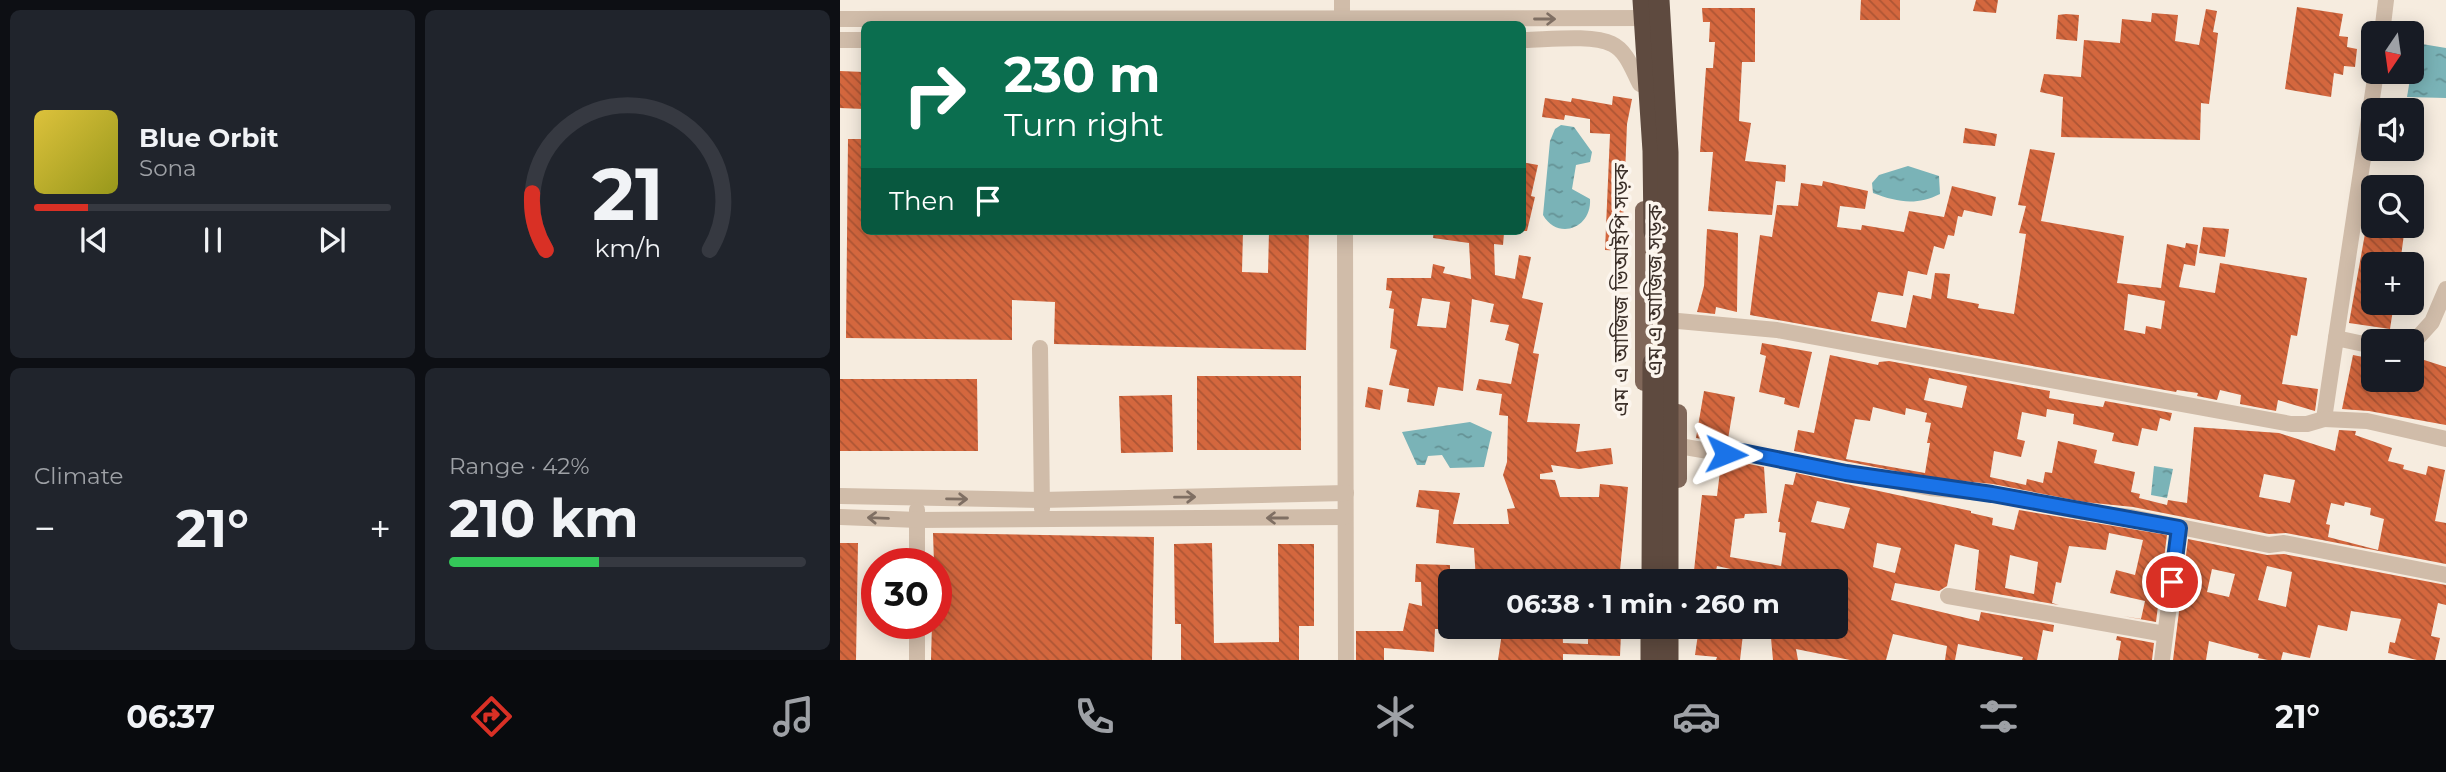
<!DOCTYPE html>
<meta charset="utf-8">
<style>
:root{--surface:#171b24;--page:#20242c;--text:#f1f3f6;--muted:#9ea1a6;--line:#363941;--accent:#d93025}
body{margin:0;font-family:Montserrat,"Noto Sans Bengali",sans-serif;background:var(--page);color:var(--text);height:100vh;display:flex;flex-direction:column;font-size:26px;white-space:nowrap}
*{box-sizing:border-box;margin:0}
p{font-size:23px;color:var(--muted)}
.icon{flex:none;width:38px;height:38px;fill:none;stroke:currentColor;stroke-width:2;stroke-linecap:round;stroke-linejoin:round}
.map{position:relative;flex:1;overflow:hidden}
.drawer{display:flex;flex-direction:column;gap:10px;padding:10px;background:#0d0f14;width:840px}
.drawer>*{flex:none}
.banner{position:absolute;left:21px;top:21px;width:665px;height:214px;border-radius:10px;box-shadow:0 4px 18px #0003;background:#0b6e4f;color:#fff;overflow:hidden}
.needle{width:46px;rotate:193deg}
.fabs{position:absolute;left:1521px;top:21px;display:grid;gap:14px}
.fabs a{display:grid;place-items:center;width:63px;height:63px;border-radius:10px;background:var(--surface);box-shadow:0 4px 18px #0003;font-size:35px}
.speed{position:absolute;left:21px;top:548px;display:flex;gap:14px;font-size:35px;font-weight:700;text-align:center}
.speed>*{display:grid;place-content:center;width:91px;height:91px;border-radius:50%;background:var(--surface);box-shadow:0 4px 18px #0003;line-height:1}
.speed .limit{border:10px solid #d22;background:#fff;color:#111}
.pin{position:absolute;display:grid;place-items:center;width:60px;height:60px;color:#fff;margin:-30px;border:4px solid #fff;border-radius:50%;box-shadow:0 2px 7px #0007}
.me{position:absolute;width:77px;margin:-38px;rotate:92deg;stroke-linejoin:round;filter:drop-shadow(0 0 5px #0008)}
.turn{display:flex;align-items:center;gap:24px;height:147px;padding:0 28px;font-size:32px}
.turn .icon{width:91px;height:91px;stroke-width:2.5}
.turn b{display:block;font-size:49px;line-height:60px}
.then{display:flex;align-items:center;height:66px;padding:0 28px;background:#0003;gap:14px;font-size:26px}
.big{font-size:52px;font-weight:700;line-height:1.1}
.drawer .tile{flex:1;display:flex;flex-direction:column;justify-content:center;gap:10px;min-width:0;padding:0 24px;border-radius:10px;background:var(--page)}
.drawer .dial{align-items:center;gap:0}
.dial svg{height:182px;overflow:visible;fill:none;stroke:var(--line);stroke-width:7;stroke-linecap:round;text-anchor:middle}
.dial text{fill:var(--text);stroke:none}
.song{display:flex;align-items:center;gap:21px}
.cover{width:84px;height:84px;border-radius:10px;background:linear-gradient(135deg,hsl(50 70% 55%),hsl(60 70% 35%))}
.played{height:7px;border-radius:4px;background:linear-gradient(90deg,var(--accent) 15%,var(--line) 15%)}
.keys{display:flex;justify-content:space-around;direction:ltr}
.heat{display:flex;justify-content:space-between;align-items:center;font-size:38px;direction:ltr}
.charge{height:10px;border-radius:5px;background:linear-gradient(90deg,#34c759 42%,var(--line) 0)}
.drawer .tiles{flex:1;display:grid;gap:10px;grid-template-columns:repeat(2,1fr)}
.trip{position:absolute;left:598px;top:569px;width:410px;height:70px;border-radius:10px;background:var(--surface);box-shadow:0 4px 18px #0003;font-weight:700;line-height:70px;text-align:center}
.menu{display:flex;height:112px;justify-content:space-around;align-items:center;background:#090b0e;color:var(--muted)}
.menu .icon{width:49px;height:49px}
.menu .active{color:var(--accent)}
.menu b{font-size:32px;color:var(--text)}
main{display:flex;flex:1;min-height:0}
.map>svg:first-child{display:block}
.water{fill:url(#water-ripples)}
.building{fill:url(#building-back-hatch);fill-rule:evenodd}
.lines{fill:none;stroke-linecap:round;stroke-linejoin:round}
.minor{stroke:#d0bca9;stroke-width:16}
.major{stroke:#806759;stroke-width:18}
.highway{stroke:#5e4a3f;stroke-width:21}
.highway-bridge{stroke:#5e4a3f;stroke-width:21}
.oneway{stroke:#7f6f63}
.route-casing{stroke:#114b97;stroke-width:18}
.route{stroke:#1a73e8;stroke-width:12}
.labels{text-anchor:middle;stroke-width:7;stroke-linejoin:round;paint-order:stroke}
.street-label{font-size:21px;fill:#3c3029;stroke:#fcf5ed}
</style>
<main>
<section class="drawer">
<div class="tiles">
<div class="tile">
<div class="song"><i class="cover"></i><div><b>Blue Orbit</b><p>Sona</p></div></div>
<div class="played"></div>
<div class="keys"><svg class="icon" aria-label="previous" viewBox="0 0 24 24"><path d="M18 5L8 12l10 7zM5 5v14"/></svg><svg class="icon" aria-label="pause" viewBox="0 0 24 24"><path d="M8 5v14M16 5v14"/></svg><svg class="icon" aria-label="next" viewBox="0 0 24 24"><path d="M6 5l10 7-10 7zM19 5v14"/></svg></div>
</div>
<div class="tile dial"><svg viewBox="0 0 100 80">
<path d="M14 69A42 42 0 1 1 86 69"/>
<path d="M14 69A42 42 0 0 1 8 44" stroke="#d93025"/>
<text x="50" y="56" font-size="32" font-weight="700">21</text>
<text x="50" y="72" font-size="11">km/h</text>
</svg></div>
<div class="tile"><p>Climate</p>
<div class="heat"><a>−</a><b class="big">21°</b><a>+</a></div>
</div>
<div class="tile"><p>Range · 42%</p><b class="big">210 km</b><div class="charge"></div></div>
</div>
</section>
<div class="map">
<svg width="1606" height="660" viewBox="0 0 1606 660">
<defs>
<pattern id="water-ripples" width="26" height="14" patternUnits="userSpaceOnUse" patternTransform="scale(1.75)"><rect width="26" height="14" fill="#7ab3b7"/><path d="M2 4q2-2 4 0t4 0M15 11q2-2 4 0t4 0" fill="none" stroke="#659295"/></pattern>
<pattern id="building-back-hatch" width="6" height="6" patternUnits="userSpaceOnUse" patternTransform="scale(1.75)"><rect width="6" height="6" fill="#d4673e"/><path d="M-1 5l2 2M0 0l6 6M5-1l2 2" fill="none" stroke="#ad5534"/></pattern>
</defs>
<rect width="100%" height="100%" fill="#f6ecdf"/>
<g class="water">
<polygon points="1576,43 1606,48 1606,98 1567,97"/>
<path d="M721 125 734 127 752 152 750 162 736 165 732 189 750 199C752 228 718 241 703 215L710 141 715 129Z"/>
<path d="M1068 166 1099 176 1100 194C1076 206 1057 202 1033 193L1032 183 1039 175Z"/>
<polygon points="630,422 652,432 644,467 610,468 602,455 588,456 585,465 577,465 562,432"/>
<polygon points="1314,466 1333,469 1327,498 1311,495"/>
</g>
<g class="building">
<polygon points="1021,0 1060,0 1060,20 1020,20"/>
<polygon points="1136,0 1158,0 1156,13 1133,11"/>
<polygon points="1457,7 1503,14 1499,36 1508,37 1507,47 1517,49 1515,67 1504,66 1503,75 1494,73 1491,97 1445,89"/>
<polygon points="862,8 915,8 915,62 902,62 899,121 911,123 905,161 946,165 945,182 936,181 932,215 868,211 873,152 860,152 866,68 873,68 875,42 869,42 870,22 863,22"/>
<polygon points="1366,9 1377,11 1373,32 1378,33 1369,104 1361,103 1360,140 1221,137 1223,97 1200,92 1204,74 1241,77 1244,40 1280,43 1282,19 1311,22 1312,13 1338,15 1335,41 1359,45"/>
<polygon points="1226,14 1239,15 1237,41 1216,39 1218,15"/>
<polygon points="0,71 24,72 24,109 0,108"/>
<polygon points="773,96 792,99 787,124 782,251 765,250 770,134 750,133 750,119 725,115 724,120 702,117 705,98 731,102 732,98 772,105"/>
<polygon points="1125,128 1157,134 1155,146 1123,143"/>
<polygon points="8,139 24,139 24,231 403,231 402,272 428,273 429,231 469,231 466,350 214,344 215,302 172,300 172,340 6,338"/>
<path d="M1190 149 1215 153 1201 221 1284 236 1277 283 1321 288 1327 244 1345 248 1346 243 1358 245 1355 266 1344 264 1339 287 1375 293 1380 263 1467 278 1457 336 1451 335 1442 384 1478 389 1475 411 1438 400 1436 411 1400 404 1401 395 1380 390 1377 400 1357 396 1358 393 1337 390 1336 392 910 315 920 235 932 237 937 205 958 206 961 183 982 186 983 181 1028 191 1025 209 1000 206 997 227 1021 230 1022 225 1064 232 1069 211 1104 217 1112 186 1156 197 1152 216 1124 210 1122 217 1118 216 1114 236 1108 235 1104 249 1094 246 1087 275 1068 271 1063 296 1038 292 1031 321 1066 328 1073 295 1091 299 1095 273 1110 274 1107 298 1139 304 1138 308 1174 314 1186 234 1179 233 1186 206 1178 205ZM1288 294 1325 301 1321 329 1306 326 1305 334 1284 330Z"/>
<polygon points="682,162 698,165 691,196 695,197 687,231 682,231"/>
<polygon points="1363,227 1389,229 1385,257 1359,253"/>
<polygon points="1526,228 1564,234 1560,264 1533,264 1533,303 1554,303 1550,329 1509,323"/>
<polygon points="867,229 898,233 897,312 876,307 875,314 857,312 864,286"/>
<path d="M594 231 664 233 663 245 654 244 655 275 675 279 679 255 691 257 682 298 703 303 693 353 699 354 687 422 740 424 736 452 771 448 773 464 739 469 711 465 713 472 700 474V479L715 480 720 497H759L760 484 788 487 779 581H636L634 548 596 543 599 510 576 507 579 490 620 493 613 524H669L667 509 675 508 663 475 667 462 668 416 659 415 662 394 636 390 639 379 671 384 679 344 665 340 669 325 650 322 654 304 632 299 623 391 598 387 594 406 567 402 569 389 549 385 557 350 550 348 554 309 549 308 552 291 546 290 547 278H591L593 264 605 267 603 273 631 279 629 243 593 238ZM582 298 610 302 606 328 577 326Z"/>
<polygon points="922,343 972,352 959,408 944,404 945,398 919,392 926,356 920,354"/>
<path d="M990 355 1038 365 1039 362 1049 361 1210 391 1209 398 1231 402 1263 407 1265 401 1332 413 1330 421 1320 418 1317 431 1302 428 1298 446 1272 441 1274 433 1233 424 1234 414 1207 409 1206 417 1182 412 1177 439 1185 441 1181 457 1154 451 1150 477 1186 485 1187 479 1203 483 1205 472 1212 473 1218 441 1257 450 1254 463 1295 472 1291 492 1300 494 1299 498 1327 505 1328 500 1347 503 1354 427 1439 433 1495 451 1499 430 1516 431 1515 435 1552 448 1548 461 1564 465 1563 469 1586 475 1588 466 1605 470 1595 521 1606 523V564L1446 533 1429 534 1293 507 1244 502 1153 484 1091 478 954 451 958 430 974 433ZM1089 378 1127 386 1122 408 1084 400ZM1033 407 1065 415 1066 408 1087 413 1085 422 1091 423 1087 443H1090L1085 473 1006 459 1015 419 1030 421ZM1424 474 1455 480 1450 503 1419 497ZM1505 502 1531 508 1530 515 1544 519 1538 550 1488 537 1490 525 1486 524 1491 503 1504 506Z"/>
<polygon points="1513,355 1533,359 1533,380 1572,380 1572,363 1579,365 1581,359 1606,367 1606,425 1529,411 1502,409"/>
<rect x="357" y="376" width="104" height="74"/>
<polygon points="0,379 137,379 138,451 0,451"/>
<polygon points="528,387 543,390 540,410 525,407"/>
<polygon points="864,391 895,397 888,439 879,442 856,438"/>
<polygon points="332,395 333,452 281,453 279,396"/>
<path d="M894 461 924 467 927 513 905 514 904 518 895 519 890 557 941 566 946 533 939 532 940 522H938L945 484 953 485 956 473 1131 511V513L1153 518 1152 525 1174 530 1179 510 1327 535 1316 622 1283 616 1301 619 1305 601 1270 593 1276 570 1295 575 1303 540 1269 533 1266 550 1229 546 1221 583 1216 582 1212 603 1219 605 1135 590 1139 550 1115 544 1107 586 1099 591 1055 583 1051 600 1139 621 1141 612 1214 625 1213 632 1203 630 1197 660H1182L1183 657 1118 644 1115 660H1105L1107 646 1053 634 1046 660H1010L956 649 958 660H933L931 638 965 635 967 626 996 630V581H907L909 573 877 566 875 575 854 571 862 495 877 496 880 471H885L886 464ZM977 501 1010 508 1004 529 971 522ZM1037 543 1061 548 1055 573 1033 567ZM1170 555 1198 562 1194 594 1165 588Z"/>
<polygon points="93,533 314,537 312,660 91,660 92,623 96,623"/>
<path d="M1348 539 1427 555 1444 554 1606 585V605L1598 603 1591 636 1600 638 1595 660H1577L1548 653 1550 642 1555 643 1561 619 1511 611 1507 631 1478 625 1470 658 1443 652 1441 660H1428L1418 658 1419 654 1369 641 1366 660H1333ZM1427 566 1452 572 1446 607 1418 600ZM1372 569 1395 574 1389 597 1367 592Z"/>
<polygon points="0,543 18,543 16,660 0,660"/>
<polygon points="372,543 374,643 439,642 438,544 474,544 474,626 459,626 459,660 341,660 341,624 335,624 334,544"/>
<polygon points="576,564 610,565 610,583 606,583 611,629 595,629 594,652 544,648 544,660 516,660 516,631 563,631 569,603 582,606 581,582 575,582"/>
<polygon points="663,626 722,626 723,643 748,644 748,632 781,633 780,656 723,654 723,660 658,660"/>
<polygon points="878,626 901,626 900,634 903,634 900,660 876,660 877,657 855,655 859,627 878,630"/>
<polygon points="1277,636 1314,643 1312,660 1278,660 1281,641 1276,640"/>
</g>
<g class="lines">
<g class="minor">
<polyline points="502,0 502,24"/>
<polyline points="0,19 813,18"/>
<polyline points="1542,33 1546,0"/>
<polyline points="0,40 24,40"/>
<path d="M682 40C705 40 752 34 772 44 787 51 793 71 800 84"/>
<polyline points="505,231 506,660"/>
<polyline points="838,321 937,330 1451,424 1467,424 1484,419 1496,338 1533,346"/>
<polyline points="1496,338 1536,72"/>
<polyline points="1572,344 1592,322 1606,289"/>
<polyline points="200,348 202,509"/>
<polyline points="1484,419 1527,421 1606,439"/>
<polyline points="839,446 886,454 887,449 1090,488 1152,494 1242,512 1291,517 1429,545 1444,543 1606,575"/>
<polyline points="0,496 201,500 506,493"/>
<polyline points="77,510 77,564"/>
<polyline points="0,517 78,520 505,517"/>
<polyline points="1108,596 1325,634"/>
<polyline points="77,660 77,623"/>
<polyline points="1322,660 1339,528"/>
</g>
<g class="major">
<polyline points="804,382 804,210"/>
<polyline points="838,413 838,479"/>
</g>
<g class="highway">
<polyline points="811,660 811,626"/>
<polyline points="828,660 828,626"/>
</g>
<g class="highway-bridge">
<polyline points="803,0 813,151 814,232"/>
<polyline points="819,0 828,152 828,581"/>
<polyline points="812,581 813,363"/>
</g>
</g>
<defs><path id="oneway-shaft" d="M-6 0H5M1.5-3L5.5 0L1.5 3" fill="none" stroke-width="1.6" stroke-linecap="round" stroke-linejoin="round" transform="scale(1.75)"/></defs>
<g class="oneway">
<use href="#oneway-shaft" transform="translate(705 19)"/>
<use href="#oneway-shaft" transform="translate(345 497) rotate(-1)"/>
<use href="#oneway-shaft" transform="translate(117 499) rotate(1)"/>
<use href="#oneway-shaft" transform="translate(38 518) rotate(-178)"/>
<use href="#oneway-shaft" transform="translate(437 518) rotate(180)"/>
</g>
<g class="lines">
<defs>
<polyline id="route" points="886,454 887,449 1006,473 1152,494 1339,528 1332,582"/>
</defs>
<use href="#route" class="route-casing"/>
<use href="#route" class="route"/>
</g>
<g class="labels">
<g class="street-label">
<text transform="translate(781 290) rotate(-90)" y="7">এম এ আজিজ ভিআইপি সড়ক</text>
<text transform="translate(815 290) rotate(-90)" y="7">এম এ আজিজ সড়ক</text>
</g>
</g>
</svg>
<div class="fabs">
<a><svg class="needle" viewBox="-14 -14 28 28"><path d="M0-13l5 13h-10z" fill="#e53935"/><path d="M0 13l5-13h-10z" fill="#9ea1a6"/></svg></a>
<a><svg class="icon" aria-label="sound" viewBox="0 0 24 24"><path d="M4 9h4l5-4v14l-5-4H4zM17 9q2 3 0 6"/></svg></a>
<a><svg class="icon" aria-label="search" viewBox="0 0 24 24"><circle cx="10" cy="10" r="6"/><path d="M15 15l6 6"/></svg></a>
<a>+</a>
<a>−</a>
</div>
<div class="speed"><div class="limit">30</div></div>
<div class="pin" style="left:1332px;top:582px;background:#d93025"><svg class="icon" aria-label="arrive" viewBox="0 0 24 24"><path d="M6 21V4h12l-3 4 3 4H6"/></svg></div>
<svg class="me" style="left:886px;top:454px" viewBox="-20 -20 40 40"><path d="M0-17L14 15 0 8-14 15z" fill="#1a73e8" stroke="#fff" stroke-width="4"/></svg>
<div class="trip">06:38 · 1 min · 260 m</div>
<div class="banner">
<div class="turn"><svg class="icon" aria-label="right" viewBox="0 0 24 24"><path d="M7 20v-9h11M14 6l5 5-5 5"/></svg><div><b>230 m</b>Turn right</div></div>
<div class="then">Then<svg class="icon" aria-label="arrive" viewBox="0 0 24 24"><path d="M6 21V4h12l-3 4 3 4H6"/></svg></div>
</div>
</div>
</main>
<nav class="menu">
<b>06:37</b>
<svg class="icon active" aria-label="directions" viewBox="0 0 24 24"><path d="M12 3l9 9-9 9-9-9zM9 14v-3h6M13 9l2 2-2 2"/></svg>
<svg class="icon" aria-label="music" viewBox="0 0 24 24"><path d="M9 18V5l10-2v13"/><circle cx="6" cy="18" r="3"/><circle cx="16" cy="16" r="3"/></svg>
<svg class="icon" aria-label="phone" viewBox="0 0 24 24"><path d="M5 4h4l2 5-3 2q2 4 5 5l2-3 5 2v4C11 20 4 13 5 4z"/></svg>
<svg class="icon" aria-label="climate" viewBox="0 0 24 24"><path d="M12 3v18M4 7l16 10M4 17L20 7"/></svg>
<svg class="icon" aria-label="car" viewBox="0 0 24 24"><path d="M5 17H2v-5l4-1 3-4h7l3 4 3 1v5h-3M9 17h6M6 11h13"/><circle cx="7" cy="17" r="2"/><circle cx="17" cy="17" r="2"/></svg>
<svg class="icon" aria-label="filters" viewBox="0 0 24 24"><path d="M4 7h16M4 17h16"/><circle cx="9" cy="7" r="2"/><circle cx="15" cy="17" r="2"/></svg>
<b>21°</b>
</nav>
